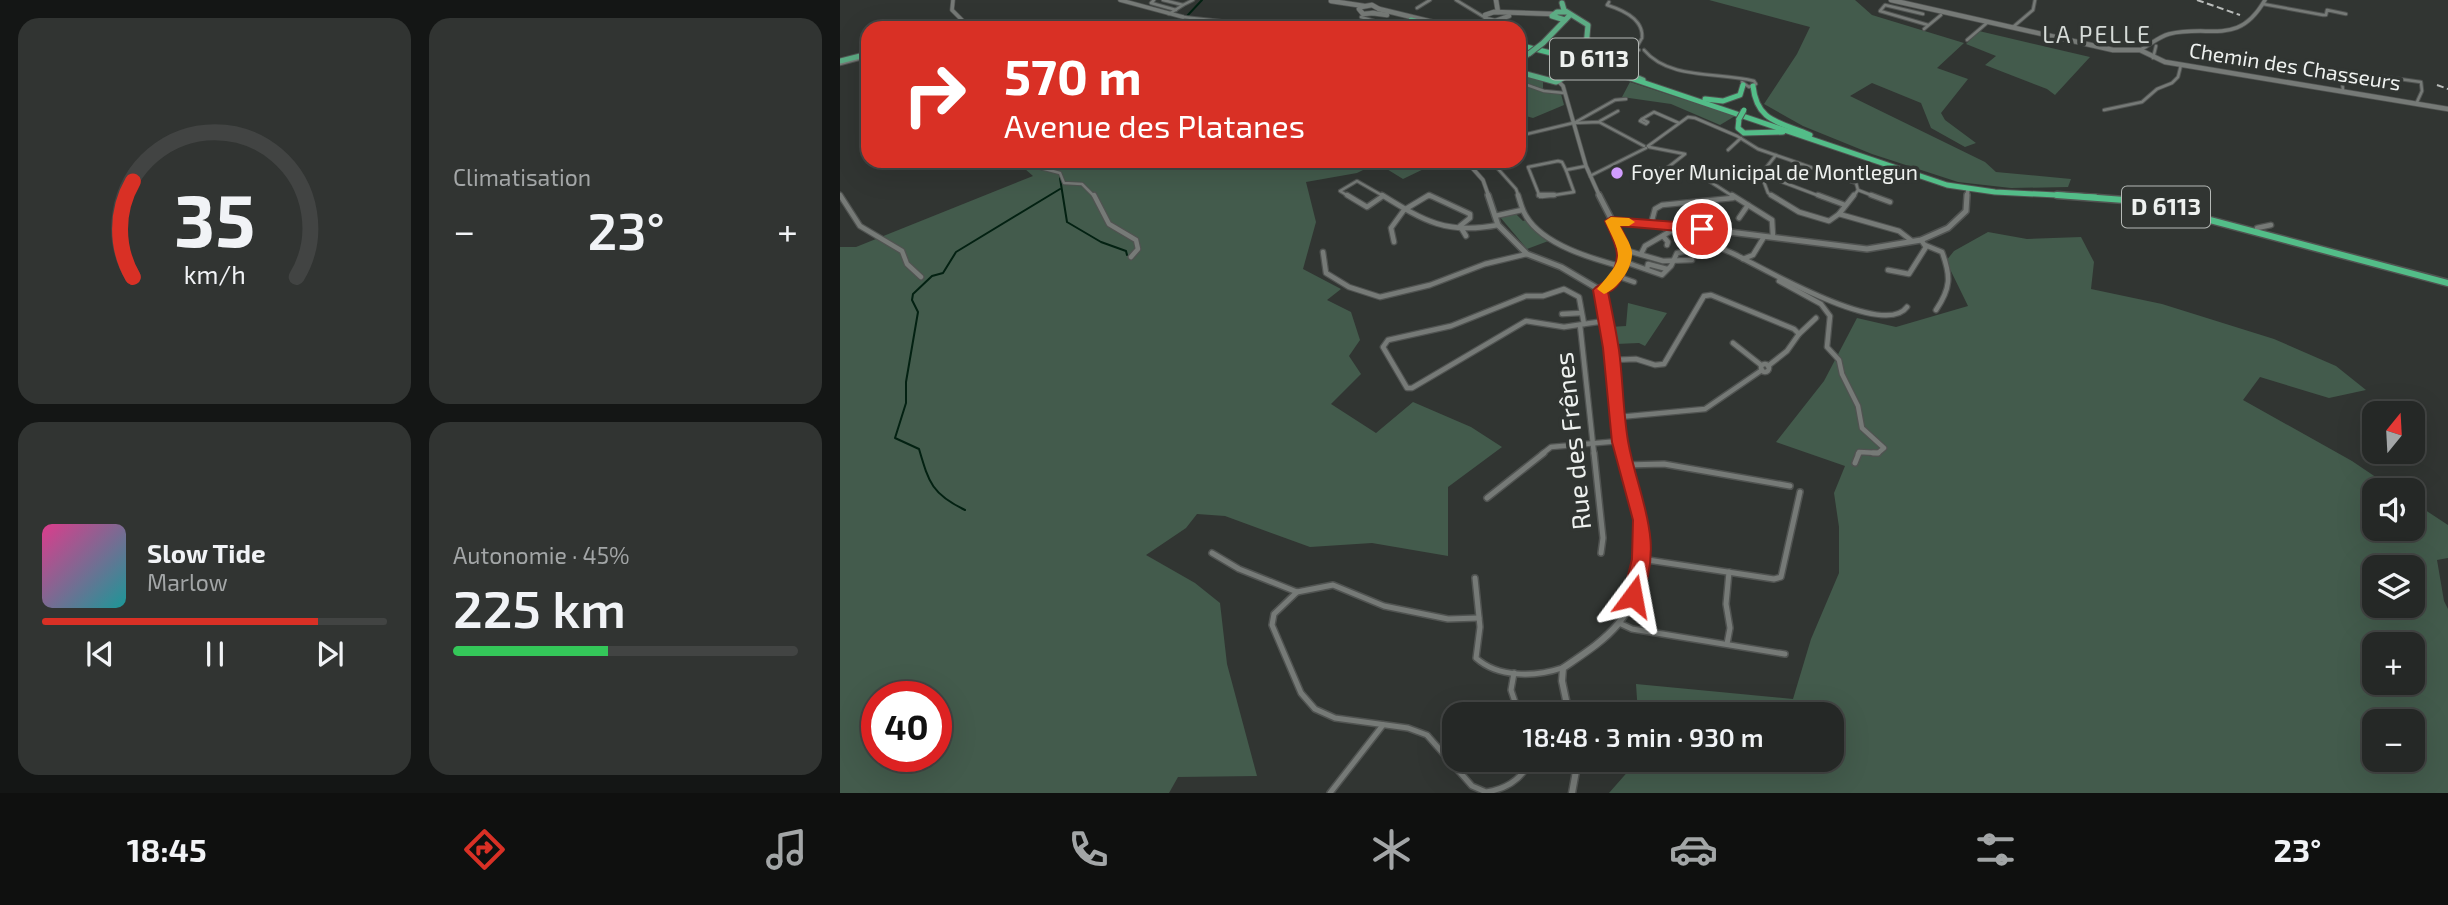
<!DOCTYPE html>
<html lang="fr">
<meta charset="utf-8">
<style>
:root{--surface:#252826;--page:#313432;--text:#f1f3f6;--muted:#a3a6a7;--line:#424443;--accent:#d93025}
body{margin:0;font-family:"Exo 2",sans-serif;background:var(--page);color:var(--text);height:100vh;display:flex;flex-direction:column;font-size:26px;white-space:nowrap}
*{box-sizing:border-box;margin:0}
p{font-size:23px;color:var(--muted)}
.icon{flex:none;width:38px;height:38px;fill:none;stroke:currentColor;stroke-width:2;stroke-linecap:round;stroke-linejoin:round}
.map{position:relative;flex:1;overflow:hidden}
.details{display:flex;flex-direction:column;gap:18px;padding:18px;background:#141615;width:840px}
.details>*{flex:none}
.top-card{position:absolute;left:21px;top:21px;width:665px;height:147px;border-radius:21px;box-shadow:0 7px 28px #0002,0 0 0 2px var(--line);background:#d93025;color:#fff;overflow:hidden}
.needle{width:46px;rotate:18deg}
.controls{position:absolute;left:1522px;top:401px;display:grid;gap:14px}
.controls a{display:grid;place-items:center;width:63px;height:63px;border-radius:14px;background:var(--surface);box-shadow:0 7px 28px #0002,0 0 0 2px var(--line);font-size:35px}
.speed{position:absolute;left:21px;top:681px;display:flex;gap:14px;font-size:35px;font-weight:700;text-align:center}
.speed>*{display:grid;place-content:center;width:91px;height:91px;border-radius:50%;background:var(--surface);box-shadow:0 7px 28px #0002,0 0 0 2px var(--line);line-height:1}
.speed .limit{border:10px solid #d22;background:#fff;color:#111}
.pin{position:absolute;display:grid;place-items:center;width:60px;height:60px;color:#fff;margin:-30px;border:4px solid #fff;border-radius:50%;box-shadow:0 2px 7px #0007}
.me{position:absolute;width:77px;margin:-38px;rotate:13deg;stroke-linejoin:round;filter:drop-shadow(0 0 5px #0008)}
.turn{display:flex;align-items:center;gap:24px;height:147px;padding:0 28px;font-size:32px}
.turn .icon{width:91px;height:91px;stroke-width:2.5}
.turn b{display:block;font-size:49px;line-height:60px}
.big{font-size:52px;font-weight:600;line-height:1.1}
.details .card{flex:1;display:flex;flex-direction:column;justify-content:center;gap:10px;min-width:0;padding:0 24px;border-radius:21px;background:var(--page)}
.details .dial{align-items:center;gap:0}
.dial svg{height:182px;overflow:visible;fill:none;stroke:var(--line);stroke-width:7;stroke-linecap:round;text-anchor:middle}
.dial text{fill:var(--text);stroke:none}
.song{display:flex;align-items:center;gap:21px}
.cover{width:84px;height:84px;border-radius:10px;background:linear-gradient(135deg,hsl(330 70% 55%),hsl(180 70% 35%))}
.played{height:7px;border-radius:4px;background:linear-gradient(90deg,var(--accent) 80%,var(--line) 80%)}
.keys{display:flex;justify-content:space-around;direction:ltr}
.heat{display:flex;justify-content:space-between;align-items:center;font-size:38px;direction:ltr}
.charge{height:10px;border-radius:5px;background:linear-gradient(90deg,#34c759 45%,var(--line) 0)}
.details .tiles{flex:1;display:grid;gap:18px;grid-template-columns:repeat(2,1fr)}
.trip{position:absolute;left:602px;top:702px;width:402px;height:70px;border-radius:21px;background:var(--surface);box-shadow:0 7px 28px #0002,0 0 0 2px var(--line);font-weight:600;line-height:70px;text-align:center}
.tabs{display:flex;height:112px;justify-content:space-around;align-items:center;background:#0f100f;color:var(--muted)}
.tabs .icon{width:49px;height:49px}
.tabs .active{color:var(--accent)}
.tabs b{font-size:32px;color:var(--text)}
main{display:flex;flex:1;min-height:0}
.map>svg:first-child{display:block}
.green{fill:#435b4c;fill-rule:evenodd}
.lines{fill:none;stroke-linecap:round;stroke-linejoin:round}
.stream{stroke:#032112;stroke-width:2}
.minor-far2-casing{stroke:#505351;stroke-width:4.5}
.minor-far1-casing{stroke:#505351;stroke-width:7}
.minor-casing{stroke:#505351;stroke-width:8}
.tertiary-far2-casing{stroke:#505351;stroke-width:5}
.tertiary-far1-casing{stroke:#505351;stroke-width:8}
.tertiary-casing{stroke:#505351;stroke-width:9}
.secondary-casing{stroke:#505351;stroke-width:6}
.primary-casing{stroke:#505351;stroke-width:7}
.trunk-far1-casing{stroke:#505351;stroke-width:7}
.trunk-casing{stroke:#505351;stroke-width:9}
.minor-far2{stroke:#767a77;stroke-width:2.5}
.minor-far1{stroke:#767a77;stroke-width:4.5}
.minor{stroke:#767a77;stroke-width:5}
.tertiary-far2{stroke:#767a77;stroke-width:3.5}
.tertiary-far1{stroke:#767a77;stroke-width:5}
.tertiary{stroke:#767a77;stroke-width:6}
.secondary{stroke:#767a77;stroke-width:4.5}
.primary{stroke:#5cac84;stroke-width:5}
.trunk-far1{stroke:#53bd88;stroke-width:5}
.trunk{stroke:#53bd88;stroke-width:6}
.rail{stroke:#b9bcba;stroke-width:2;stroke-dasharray:7 3.5;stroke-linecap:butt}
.primary-bridge-casing{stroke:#505351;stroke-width:7;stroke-linecap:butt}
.trunk-bridge-casing{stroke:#505351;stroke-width:7;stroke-linecap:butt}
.primary-bridge{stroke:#5cac84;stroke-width:5}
.trunk-bridge{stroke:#53bd88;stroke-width:5}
.route{fill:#d93025;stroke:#8d1f18;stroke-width:2}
.slow{fill:#f59e0b}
.poi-dot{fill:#d19dfe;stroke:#313532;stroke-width:2.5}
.labels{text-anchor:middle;stroke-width:7;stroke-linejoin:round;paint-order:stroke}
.far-street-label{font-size:21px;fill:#eef1ef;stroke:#313532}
.far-poi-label{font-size:21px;fill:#eef1ef;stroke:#313532;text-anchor:start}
.far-neighbourhood-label{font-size:23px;letter-spacing:2px;fill:#d6dbd8;stroke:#313532}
.shield{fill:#313532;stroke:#b5b9b6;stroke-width:2}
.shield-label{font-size:24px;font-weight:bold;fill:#eef1ef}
.street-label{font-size:26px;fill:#eef1ef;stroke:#313532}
</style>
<main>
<section class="details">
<div class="tiles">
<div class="card dial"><svg viewBox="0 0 100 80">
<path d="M14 69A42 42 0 1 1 86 69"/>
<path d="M14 69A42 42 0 0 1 14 27" stroke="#d93025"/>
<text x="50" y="56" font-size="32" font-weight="700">35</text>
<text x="50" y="72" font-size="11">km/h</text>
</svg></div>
<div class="card"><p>Climatisation</p>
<div class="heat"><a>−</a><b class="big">23°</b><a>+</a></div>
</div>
<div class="card">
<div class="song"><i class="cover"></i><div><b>Slow Tide</b><p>Marlow</p></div></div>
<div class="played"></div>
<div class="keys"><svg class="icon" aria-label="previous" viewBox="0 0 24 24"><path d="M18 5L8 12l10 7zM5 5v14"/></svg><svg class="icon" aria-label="pause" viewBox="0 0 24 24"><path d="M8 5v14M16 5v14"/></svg><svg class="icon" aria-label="next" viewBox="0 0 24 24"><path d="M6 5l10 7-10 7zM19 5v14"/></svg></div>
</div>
<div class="card"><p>Autonomie · 45%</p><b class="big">225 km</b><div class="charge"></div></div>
</div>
</section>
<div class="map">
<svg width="1608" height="793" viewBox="0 0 1608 793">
<rect width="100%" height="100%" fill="#313532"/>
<g class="green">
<polygon points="869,0 1015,0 1032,15 1124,43 1097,68 1128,79 1101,113 1105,120 1136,143 1125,147 1091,128 1081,103 1032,83 1010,96 1145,162 1156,172 1231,179 1228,187 1171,188 1118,182 1032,154 963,126 924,104 957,54 970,27"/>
<polygon points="347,18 456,28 329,28"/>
<polygon points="1139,31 1250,57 1215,95 1207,89 1145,65 1156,56 1126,44"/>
<polygon points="679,74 703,81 703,91 721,94 724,105 693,118 679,114"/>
<polygon points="790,82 895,116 880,125 831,104 782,97"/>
<path d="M176 161H586L592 165 563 179 537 163 517 173 466 182 476 222 463 269 501 289 487 300 511 312 520 340 509 356 521 374 491 404 536 433 573 402 631 427 662 447 608 487V556L532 543 470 547 385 516 357 514 346 528 306 555 355 583 380 603 387 664 417 776 338 777 329 793H0V247H16L193 176ZM37 696H96V756H37Z"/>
<polygon points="676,214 683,221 686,220 711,240 687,249 660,217"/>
<path d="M1148 232 1187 239 1241 237 1254 262 1251 289 1322 304 1434 339 1496 366 1526 390 1489 398 1420 377 1403 400 1512 461 1555 490H1535V528H1573V502L1608 525V558L1597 560 1604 601 1608 609V793H769L798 760H992V714H798L796 684 953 699 971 639 999 573V527L994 493 1005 466 936 442 984 381 1017 318 1056 327 1128 306 1106 261 1114 251ZM1535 567H1573V606H1535ZM1535 644H1573V682H1535ZM1535 721H1573V760H1535Z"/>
<polygon points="788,303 827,313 805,346 799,343 776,344 770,327 786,326"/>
</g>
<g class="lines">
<g class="stream">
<polyline points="329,28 347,16 362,0"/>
<polyline points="185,161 187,166 205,170"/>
<polyline points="220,178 227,222 261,242 286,251 287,255"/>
<path d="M125 510C92 494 89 483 79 449L55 438 66 403V382L78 312 72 300 73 294 92 276 103 273 116 252 220 189"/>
</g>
<defs>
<g id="minor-far2">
<polyline points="314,0 311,3 336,10"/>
<polyline points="323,0 343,5 329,14"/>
<polyline points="616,0 644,17"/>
<path d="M769 2 767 5C783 10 804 19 802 38L798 45"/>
<polyline points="1423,4 1483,15 1486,15 1487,10 1506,14"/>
<polyline points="343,5 353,0"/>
<polyline points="577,8 590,0"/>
<polyline points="1083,14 1045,5 1040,11 1088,25"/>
<polyline points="343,17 444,28"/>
<polyline points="521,17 537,22 528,28"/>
<polyline points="1173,27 1193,10 1195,0"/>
<polyline points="364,28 374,22"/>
<polyline points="1084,29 1101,15"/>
<polyline points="1127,40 1148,22"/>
<polyline points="798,45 795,48 799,50"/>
<path d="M804 50C829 80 879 72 914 81L916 84 909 87 902 82"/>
<polyline points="1313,58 1316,46"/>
<polyline points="0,64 26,57"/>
<polyline points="1538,76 1581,82 1582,91 1577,102"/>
<polyline points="679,82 704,91 724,93"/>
<polyline points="1503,91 1502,80 1527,82 1525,76 1512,73"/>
<polyline points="1264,110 1302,102 1317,89 1332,83 1338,77 1341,65"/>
<polygon points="802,119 808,122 806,124 800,121"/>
<polyline points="802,119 814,112 839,123"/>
<polyline points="760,121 778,111"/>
<polyline points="734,123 775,100 786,99"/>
<polyline points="679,136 733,123 759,122 804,146"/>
<polyline points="808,146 848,117 855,118 897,136 918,149 1016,183 1018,190 1013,197"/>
<polyline points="809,147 845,154 827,168 819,169"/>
<polyline points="888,150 901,138"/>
<polyline points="188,161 193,166 220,173 224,183 242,184 255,197"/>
<polyline points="651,161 676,189 679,197"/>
<polyline points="726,170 746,166"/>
<polyline points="921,174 982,197"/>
<polyline points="750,176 806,148"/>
<polyline points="866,179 894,197"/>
<polyline points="1018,190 1036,197"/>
<polyline points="0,194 1,197"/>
<polyline points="510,197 500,191 517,181 545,197"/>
<polyline points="586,197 593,197"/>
<polyline points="700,197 688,167 718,161 722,162 726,170"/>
<polyline points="702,197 734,192 726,170"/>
<polyline points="934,197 928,193 921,174 936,155"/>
</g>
<g id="minor-far1">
<polyline points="0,195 20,226 62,251 67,264 81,277"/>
<polyline points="254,195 269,224 296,240 298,249 291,257"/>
<polyline points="507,195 527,207 543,196"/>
<path d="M542 195C584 221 607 235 658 225"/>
<path d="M678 195C680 201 682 210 686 216 703 245 753 259 783 267"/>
<polyline points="699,195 714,195"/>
<polyline points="892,195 932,220 933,237"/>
<polyline points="931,195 959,212 989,221 999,214"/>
<polyline points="978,195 1005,205"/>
<polyline points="1014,195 999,214 1059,231 1072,241"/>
<polyline points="1031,195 1050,202"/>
<polyline points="655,216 682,210"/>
<polyline points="899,218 908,205"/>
<polyline points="811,224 815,209 822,205 893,198"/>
<path d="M823 227C846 236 871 243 894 254 923 268 1044 339 1067 307"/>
<polyline points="1417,228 1431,225"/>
<polyline points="823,236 828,242 827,245"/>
<polyline points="554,242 551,228 564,210 589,195 630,214 630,218 620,226 626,236"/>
<path d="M1085 245 1102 252C1111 276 1111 288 1096 310"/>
<polyline points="785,250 823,261 852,260"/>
<polyline points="483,252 486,273 509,287 540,297 590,285 645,264 687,254"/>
<polyline points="801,254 805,246 831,231"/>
<polyline points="903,259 913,255 924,237"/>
<polyline points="785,262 822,275 831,266 837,253 869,247"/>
<polyline points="807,269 808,264 827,269"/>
<polyline points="1048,270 1069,274 1086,247 1081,240"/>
<polyline points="777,276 794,282"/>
<polyline points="939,281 981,304 990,316 987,347 999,360 1002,374 1018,406 1022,428 1044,448 1038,453 1019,452 1018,454"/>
<polygon points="724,289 739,297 744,324 724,327 686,321 572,388 567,388 543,347 548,340 611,326 686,296 703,296"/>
<polyline points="722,314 741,313"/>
<polyline points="744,324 765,321"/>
<polyline points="740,325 754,454"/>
<polyline points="959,334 976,318"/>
<polyline points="893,343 921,365"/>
<polyline points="772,360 796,359 815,365 824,364 864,296 871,295 954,329 959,334 947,351 928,366"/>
<circle cx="925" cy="368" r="4"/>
<polyline points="779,417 865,409 922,370"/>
<polyline points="702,454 711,447 780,441"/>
</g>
<g id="minor">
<polyline points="754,453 763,538 761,553"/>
<polyline points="1033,453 1038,453"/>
<polyline points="1015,463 1019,453"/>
<polyline points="785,465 824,464 950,486"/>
<polyline points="647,498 704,453"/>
<polyline points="372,553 399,569 457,592 493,585 544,606 608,619 639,618"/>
<polyline points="801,559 934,579 941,577 960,492"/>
<path d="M635 578 640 627 636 658C658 678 695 677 722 668"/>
<path d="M457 592 434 614 432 625 461 693 475 709 495 718 568 728 587 735 632 786 646 792C667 789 682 779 691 760"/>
<polyline points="779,623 792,629 945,654"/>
<polyline points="887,644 890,628 886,604 889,572"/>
<polyline points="674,673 671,690 679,714"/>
<polyline points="490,793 543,725"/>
</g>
<g id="tertiary-far2">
<polyline points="113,0 112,10 130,28"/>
<polyline points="280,0 343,17"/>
<path d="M1300 50C1310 45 1318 37 1329 34 1371 24 1398 47 1425 0"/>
<polyline points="719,82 723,86 746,166 760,197"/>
<polyline points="626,161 643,180 649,197"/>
<polyline points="1127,197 1128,189"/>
</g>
<g id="tertiary-far1">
<polyline points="648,195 658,225 687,254 721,267 760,290"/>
<path d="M759 195C773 224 806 271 760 290"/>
<polyline points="771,221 849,227 1027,249 1081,240 1108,228 1126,211 1127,195"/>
<polyline points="760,290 771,348 784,454"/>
</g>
<g id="tertiary">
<path d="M729 714 722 681 723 668C742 655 763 642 778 624 818 574 798 507 783 453"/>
<polyline points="732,793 738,760"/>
</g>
<g id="secondary">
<polyline points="656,0 658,12"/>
<polyline points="1051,0 1273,50 1300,50 1325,62 1608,109"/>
<polyline points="491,1 524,6"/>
<polyline points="521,7 532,5 539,9"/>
<polyline points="519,9 523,14 534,13"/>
<polyline points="539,9 617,28"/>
<polyline points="532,13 547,15"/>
<polyline points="655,21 646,19 645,15 654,12 713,14"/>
<polyline points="633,28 645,23 646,19"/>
<polyline points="647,28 652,22 669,16"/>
</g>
<g id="primary">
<polyline points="722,3 724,10 748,25 746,47 749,53 762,63 803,80"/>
<polyline points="571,20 600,28"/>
<polyline points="725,20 712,16 717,12 726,12"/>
<polyline points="703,43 730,15"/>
<polyline points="679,60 690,53"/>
<polyline points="0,61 28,54"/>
<polyline points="679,72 716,82 739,68 760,70"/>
</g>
<g id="trunk-far1">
<polyline points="679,45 731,58 1107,185 1155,192 1256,197"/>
<path d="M913 86C917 123 941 122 970 135"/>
<polyline points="865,99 883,101 900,95 903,85"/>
<polyline points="899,119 898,128 904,133 943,132"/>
</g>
<polyline id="trunk" points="1217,195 1298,201 1608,283"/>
</defs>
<use href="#minor-far2" class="minor-far2-casing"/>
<use href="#minor-far1" class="minor-far1-casing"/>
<use href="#minor" class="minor-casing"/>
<use href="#tertiary-far2" class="tertiary-far2-casing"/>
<use href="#tertiary-far1" class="tertiary-far1-casing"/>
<use href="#tertiary" class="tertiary-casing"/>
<use href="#secondary" class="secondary-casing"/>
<use href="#primary" class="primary-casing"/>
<use href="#trunk-far1" class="trunk-far1-casing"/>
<use href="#trunk" class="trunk-casing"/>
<use href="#minor-far2" class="minor-far2"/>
<use href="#minor-far1" class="minor-far1"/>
<use href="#minor" class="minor"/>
<use href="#tertiary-far2" class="tertiary-far2"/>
<use href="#tertiary-far1" class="tertiary-far1"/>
<use href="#tertiary" class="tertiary"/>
<use href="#secondary" class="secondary"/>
<use href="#primary" class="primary"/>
<use href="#trunk-far1" class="trunk-far1"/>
<use href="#trunk" class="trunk"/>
<g class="rail">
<polyline points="1357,0 1400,15"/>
<polyline points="1597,85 1608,89"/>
</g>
<defs>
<polyline id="primary-bridge" points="690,53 703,43"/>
<polyline id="trunk-bridge" points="899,119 904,110"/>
</defs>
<use href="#primary-bridge" class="primary-bridge-casing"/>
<use href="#trunk-bridge" class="trunk-bridge-casing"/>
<use href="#primary-bridge" class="primary-bridge"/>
<use href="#trunk-bridge" class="trunk-bridge"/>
</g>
<path class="route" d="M771 217 862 224 869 229 862 233 780 226C790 245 796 255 784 275 779 283 776 289 768 292 772 311 776 331 779 350 783 380 783 411 788 441 798 498 827 541 799 602L793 604 786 602 783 596 792 559 793 520 772 442 763 348 753 290C757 285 763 284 767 280 785 258 775 243 765 221Z"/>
<path class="slow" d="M771 217 789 218 795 222 789 226H780C784 234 791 244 792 252 793 268 778 289 764 294L757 289C784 257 783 259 765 221Z"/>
<circle class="poi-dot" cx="777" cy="173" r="7"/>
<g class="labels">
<g class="far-street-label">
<text transform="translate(1455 67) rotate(9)" y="7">Chemin des Chasseurs</text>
</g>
<g class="far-poi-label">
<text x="791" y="180">Foyer Municipal de Montlegun</text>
</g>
<g class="far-neighbourhood-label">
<text x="1257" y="43">LA PELLE</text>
</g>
<g class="shield">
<rect x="710" y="38.5" width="88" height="41" rx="5"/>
<rect x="1282" y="186.5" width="88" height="41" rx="5"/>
</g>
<g class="shield-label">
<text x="754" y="67">D 6113</text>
<text x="1326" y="215">D 6113</text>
</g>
<g class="street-label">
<text transform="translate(733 441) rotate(-96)" y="9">Rue des Frênes</text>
</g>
</g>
</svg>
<div class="controls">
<a><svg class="needle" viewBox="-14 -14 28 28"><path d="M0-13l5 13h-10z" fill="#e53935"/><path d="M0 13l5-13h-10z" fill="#a3a6a7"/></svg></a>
<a><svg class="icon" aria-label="sound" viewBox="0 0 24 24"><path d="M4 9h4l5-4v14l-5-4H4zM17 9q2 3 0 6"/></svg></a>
<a><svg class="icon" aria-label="layers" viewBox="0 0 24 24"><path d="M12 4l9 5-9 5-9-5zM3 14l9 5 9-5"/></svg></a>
<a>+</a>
<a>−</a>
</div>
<div class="speed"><div class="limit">40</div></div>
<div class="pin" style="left:862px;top:229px;background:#d93025"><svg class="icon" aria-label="arrive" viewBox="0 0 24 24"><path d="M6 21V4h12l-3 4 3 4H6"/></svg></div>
<svg class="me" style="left:793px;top:596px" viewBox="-20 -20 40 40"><path d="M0-17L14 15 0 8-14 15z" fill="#d93025" stroke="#fff" stroke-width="4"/></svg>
<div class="trip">18:48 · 3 min · 930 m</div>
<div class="top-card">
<div class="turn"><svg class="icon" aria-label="right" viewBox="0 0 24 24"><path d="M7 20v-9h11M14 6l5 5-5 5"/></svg><div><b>570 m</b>Avenue des Platanes</div></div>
</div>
</div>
</main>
<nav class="tabs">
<b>18:45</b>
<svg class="icon active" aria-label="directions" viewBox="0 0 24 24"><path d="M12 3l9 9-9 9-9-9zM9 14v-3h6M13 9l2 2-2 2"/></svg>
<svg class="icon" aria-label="music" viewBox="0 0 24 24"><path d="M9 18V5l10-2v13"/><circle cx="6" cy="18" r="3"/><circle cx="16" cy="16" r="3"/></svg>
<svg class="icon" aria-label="phone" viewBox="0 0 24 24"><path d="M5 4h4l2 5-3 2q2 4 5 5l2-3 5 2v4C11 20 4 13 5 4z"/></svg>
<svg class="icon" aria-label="climate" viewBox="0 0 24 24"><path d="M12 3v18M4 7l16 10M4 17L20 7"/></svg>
<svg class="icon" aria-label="car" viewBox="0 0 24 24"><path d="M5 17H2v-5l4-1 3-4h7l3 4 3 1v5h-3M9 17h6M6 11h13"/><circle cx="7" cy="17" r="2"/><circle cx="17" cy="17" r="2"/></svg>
<svg class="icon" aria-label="filters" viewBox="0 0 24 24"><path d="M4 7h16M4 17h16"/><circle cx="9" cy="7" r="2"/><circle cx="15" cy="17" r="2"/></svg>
<b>23°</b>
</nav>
